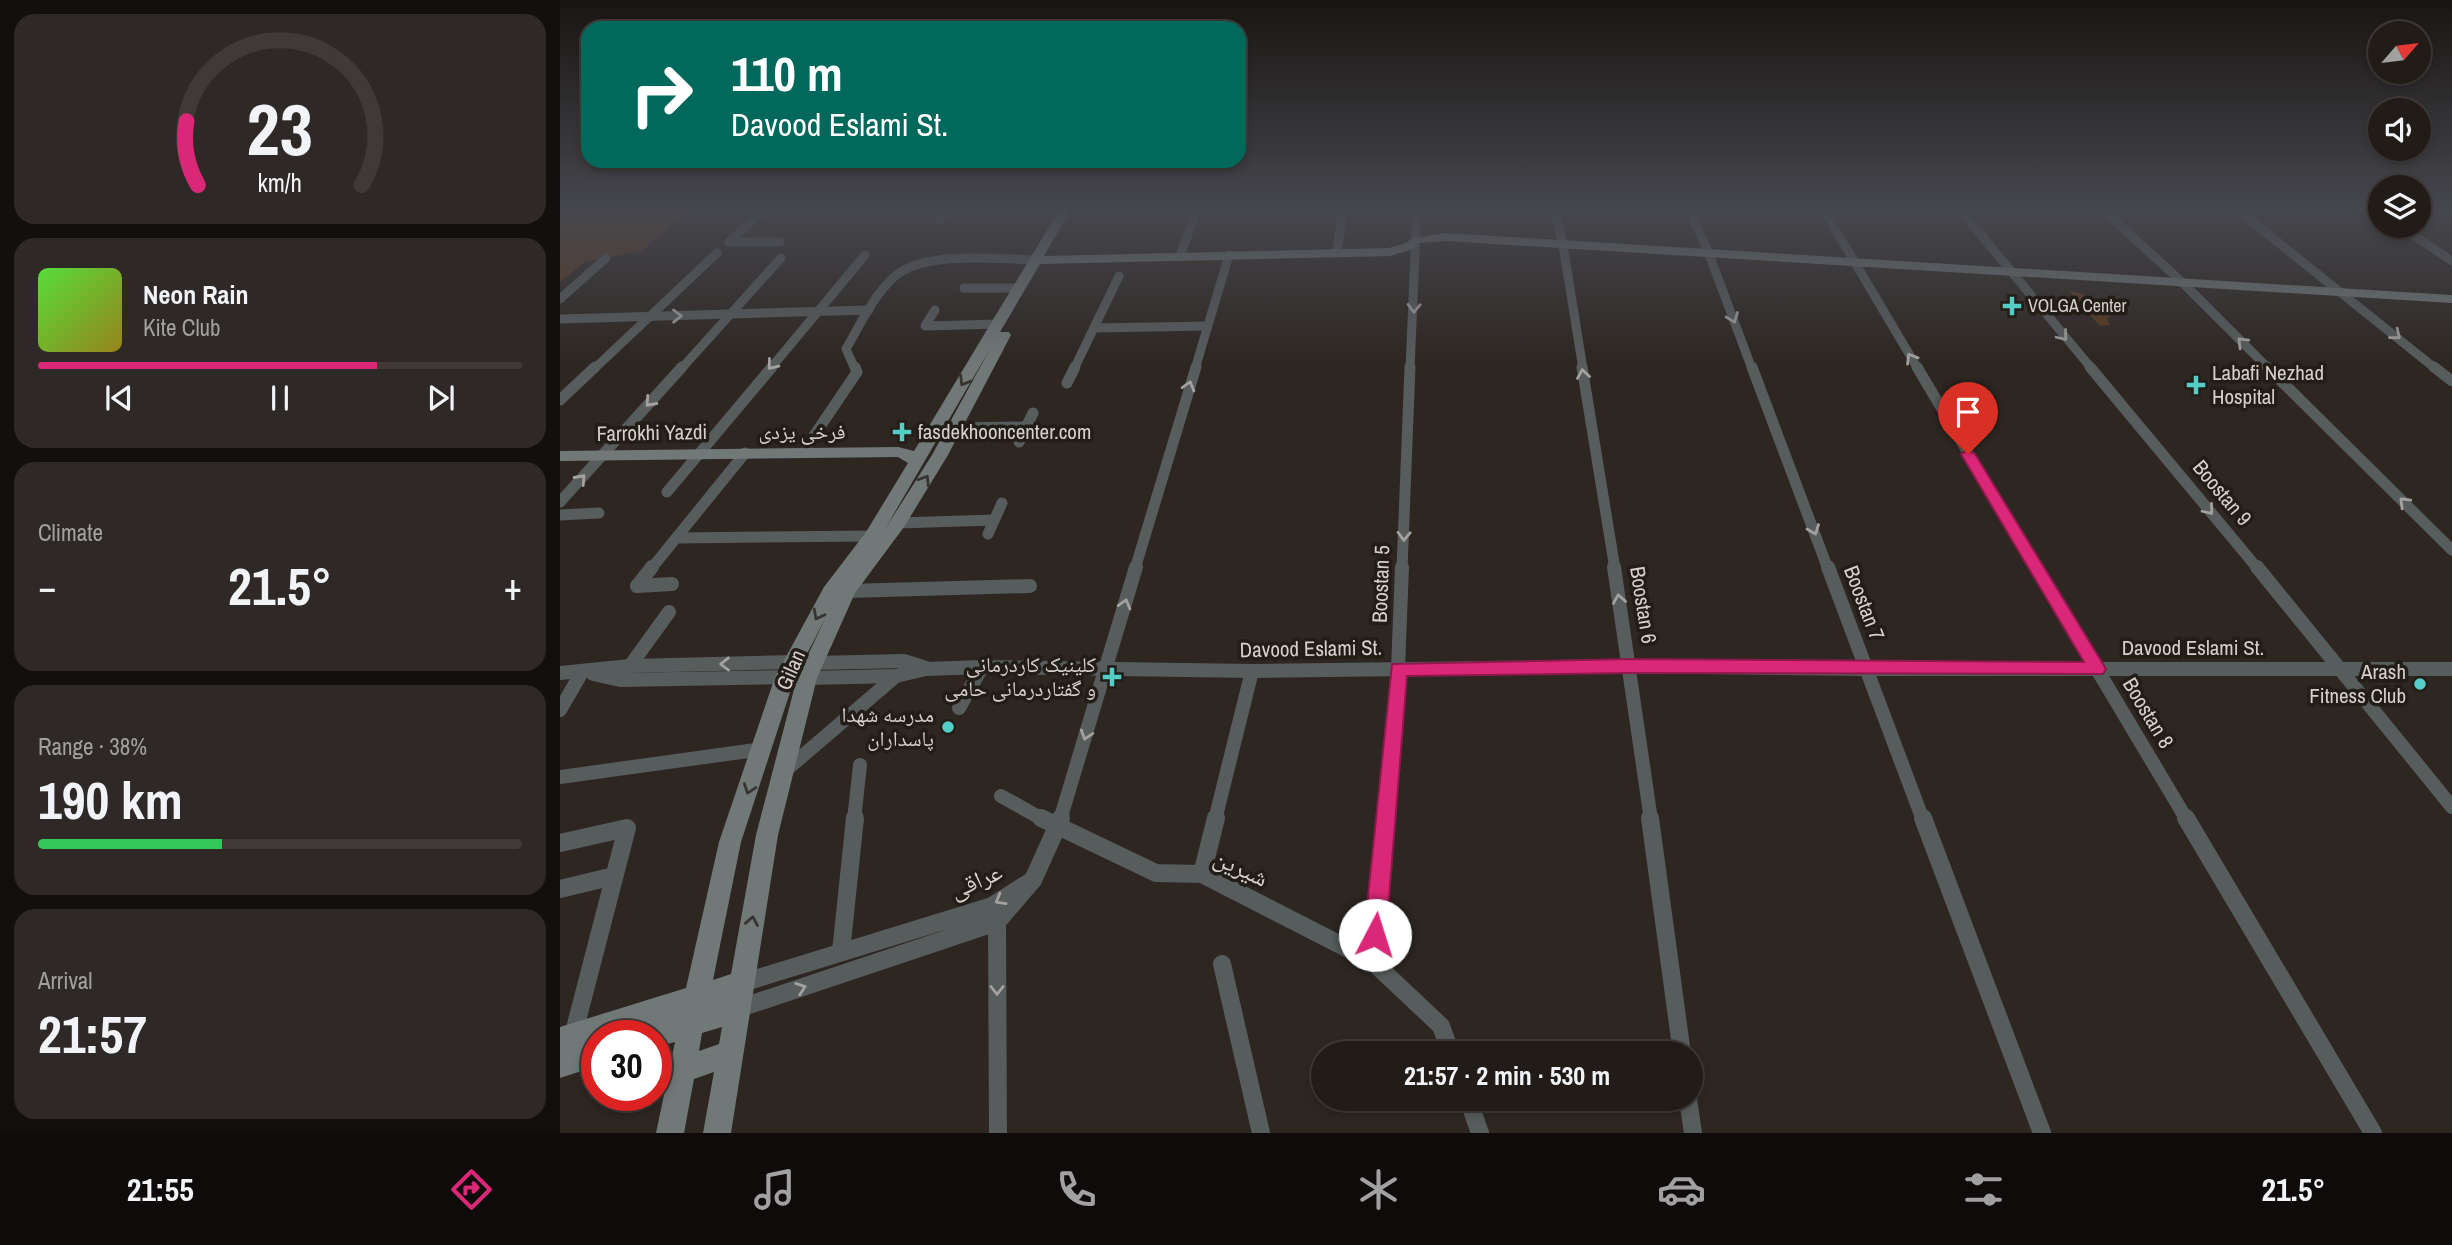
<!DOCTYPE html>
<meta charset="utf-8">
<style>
:root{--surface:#221c19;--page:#2e2926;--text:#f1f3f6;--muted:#a2a1a2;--line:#3f3a38;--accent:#db2777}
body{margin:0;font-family:"Archivo Narrow","Noto Naskh Arabic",sans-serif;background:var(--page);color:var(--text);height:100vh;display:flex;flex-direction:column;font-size:26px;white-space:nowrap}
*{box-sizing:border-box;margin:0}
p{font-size:23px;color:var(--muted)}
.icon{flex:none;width:38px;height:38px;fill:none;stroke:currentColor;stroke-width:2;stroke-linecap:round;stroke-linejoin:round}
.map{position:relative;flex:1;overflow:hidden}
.details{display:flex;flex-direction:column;gap:14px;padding:14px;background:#130f0e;width:560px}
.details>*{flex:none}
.guide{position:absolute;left:21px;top:21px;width:665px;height:147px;border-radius:21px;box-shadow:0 4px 10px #0003,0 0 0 2px var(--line);background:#00695c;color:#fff;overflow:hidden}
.needle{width:46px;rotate:62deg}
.controls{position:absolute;left:1808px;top:21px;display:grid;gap:14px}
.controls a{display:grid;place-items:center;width:63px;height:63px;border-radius:50%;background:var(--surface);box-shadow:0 4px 10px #0003,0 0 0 2px var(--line);font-size:35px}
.speed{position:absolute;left:21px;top:1020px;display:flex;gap:14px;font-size:35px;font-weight:700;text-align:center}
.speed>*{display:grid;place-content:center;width:91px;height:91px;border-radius:50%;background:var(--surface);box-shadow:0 4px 10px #0003,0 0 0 2px var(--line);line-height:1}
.speed .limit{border:10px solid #d22;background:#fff;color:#111}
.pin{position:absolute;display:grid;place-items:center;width:60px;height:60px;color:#fff;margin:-72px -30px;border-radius:50% 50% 50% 0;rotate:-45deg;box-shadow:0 0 7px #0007}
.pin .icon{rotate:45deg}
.me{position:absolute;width:77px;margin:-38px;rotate:5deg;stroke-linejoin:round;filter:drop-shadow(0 0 5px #0008)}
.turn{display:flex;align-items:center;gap:24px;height:147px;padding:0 35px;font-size:32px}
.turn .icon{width:91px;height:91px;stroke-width:2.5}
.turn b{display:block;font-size:49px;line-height:60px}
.big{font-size:52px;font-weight:700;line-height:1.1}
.details .widget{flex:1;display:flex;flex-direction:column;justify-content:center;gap:10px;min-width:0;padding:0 24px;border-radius:21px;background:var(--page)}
.details .dial{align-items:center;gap:0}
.dial svg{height:182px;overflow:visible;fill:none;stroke:var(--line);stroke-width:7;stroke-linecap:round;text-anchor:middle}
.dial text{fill:var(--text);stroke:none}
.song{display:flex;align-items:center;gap:21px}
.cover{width:84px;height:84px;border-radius:10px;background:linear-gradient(135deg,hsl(110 70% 55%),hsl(50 70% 35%))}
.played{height:7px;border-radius:4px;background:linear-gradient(90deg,var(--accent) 70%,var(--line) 70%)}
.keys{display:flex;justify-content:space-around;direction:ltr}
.heat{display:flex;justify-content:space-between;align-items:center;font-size:38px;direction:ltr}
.charge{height:10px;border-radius:5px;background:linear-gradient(90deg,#34c759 38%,var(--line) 0)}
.trip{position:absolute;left:751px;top:1041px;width:392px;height:70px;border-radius:35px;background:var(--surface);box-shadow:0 4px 10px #0003,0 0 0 2px var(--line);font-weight:700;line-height:70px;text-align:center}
.menu{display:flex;height:112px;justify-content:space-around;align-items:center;background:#0e0b0a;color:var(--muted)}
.menu .icon{width:49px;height:49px}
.menu .selected{color:var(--accent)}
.menu b{font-size:32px;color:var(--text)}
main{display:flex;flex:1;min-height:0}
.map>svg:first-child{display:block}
.green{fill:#59381e}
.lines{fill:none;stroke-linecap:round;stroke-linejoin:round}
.street-far3{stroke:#575c5c;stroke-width:9}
.street-far2{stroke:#575c5c;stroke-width:11}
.street-far1{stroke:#575c5c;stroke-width:14}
.street{stroke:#575c5c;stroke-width:18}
.secondary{fill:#717978;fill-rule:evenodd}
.oneway{stroke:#a3a29f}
.oneway2{stroke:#36342f}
.route{fill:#db2777;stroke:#8e194d;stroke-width:2}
.poi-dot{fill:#54cdc8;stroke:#231d17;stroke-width:2.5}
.labels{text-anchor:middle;stroke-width:7;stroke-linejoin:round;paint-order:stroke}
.far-poi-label{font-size:18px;fill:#d5d0cc;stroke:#231d17;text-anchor:start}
.poi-label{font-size:21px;fill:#d5d0cc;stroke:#231d17;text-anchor:end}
.street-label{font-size:21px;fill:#d5d0cc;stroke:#231d17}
.near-street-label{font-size:24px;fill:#d5d0cc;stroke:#231d17}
</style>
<main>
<section class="details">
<div class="widget dial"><svg viewBox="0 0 100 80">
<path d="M14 69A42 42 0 1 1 86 69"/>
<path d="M14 69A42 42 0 0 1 9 41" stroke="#db2777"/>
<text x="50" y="56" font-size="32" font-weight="700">23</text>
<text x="50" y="72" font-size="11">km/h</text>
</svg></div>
<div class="widget">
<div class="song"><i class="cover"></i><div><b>Neon Rain</b><p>Kite Club</p></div></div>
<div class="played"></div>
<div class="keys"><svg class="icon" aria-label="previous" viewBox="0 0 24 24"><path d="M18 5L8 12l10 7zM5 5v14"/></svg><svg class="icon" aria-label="pause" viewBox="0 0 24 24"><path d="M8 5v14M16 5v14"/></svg><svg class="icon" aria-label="next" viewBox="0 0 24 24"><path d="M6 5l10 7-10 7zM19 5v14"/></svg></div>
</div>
<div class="widget"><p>Climate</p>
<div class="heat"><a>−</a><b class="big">21.5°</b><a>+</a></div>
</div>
<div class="widget"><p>Range · 38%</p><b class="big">190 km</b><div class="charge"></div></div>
<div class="widget"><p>Arrival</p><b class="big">21:57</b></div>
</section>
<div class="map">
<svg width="1892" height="1133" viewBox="0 0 1892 1133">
<rect width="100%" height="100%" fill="#2d2621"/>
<g class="green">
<polygon points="0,207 133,207 82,251 25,262 0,282"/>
<path d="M1509 291C1526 292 1539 306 1557 309L1547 319 1550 325 1540 326Z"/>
</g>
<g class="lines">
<g class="street-far3">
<polyline points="994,207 1003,245 1023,369"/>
<polyline points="1128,207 1149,254 1192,369"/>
<polyline points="1262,207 1358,369"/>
<polyline points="1398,207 1532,369"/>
<polyline points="1540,207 1623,283 1709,369"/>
<polyline points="1674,207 1876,369"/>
<polyline points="1813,207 1820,212"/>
<polyline points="379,220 389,207"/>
<polyline points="1840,226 1892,261"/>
<polyline points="169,242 220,242"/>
<polyline points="169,242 207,207"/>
<polyline points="777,253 783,207"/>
<polyline points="620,256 638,207"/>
<polyline points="404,288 460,288"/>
<polyline points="0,299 46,258"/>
<polyline points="375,310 365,326 438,324"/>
<polyline points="0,319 309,310"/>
<polyline points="534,328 647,326"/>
<polyline points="34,369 157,253"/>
<polyline points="121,369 221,258"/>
<polyline points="210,369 305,255"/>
<path d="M295 369 286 349C300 325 313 296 334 277 363 250 440 259 477 260"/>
<polyline points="514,369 559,276"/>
<polyline points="635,369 669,255"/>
<polyline points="850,369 857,207"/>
</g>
<g class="street-far2">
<polyline points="1022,367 1055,569"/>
<polyline points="1192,367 1268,569"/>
<polyline points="1357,367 1477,569"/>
<polyline points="1530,367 1698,569"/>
<polyline points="1707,367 1892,550"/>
<polyline points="1874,367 1892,381"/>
<polyline points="507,383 515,367"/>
<polyline points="0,400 35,367"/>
<polyline points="395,428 467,427"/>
<polyline points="459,442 473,413"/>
<polyline points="247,446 297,372 295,367"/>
<polyline points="107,492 212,367"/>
<polyline points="0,502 122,367"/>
<polyline points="0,515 39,513"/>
<polyline points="338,523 434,520"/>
<polyline points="428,534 442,503"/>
<polyline points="116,538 312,536"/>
<polyline points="91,569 185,453"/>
<polyline points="575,569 636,367"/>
<polyline points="842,569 850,367"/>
</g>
<g class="street-far1">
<polyline points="1054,567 1091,820"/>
<polyline points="1268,567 1363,820"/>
<polyline points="1476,567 1627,820"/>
<polyline points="1697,567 1892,807"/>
<polyline points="77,586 92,567"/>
<polyline points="77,586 112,584"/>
<polyline points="287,591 470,586"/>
<polyline points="253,663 344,661 366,668"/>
<polyline points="70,666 109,612"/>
<polyline points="0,673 70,666 233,662"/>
<polyline points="33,674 60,680 225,677"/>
<polyline points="247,678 336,676 366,669 422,667 692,671 1070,666 1306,669 1892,669"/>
<polyline points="399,708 422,667"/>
<polyline points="0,710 22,672"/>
<polyline points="226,770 336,676"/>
<polyline points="0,777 203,749"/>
<polyline points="441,796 484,820"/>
<polyline points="294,820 300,765"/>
<polyline points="500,820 576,567"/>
<polyline points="655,820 692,671"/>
<polyline points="825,820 838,669 842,567"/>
</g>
<g class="street">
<polyline points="481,818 596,873 642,874 812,961 881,1026 891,1054"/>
<polyline points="1090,818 1122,1054"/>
<polyline points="1363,818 1482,1133"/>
<polyline points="1626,818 1813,1133"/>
<polyline points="0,843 67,828 13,1036"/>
<polyline points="642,874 656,818"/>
<polyline points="473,880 501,818"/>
<polyline points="0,889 54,876"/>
<polyline points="437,922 438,1133"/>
<polyline points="281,952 295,818"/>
<polyline points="812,961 825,818"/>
<polyline points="662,964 701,1133"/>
<polyline points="177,1009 437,922 473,880 432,906 182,983"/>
<polyline points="908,1099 920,1133"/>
<polyline points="1128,1099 1133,1133"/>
</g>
<path class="secondary" d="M501 207H512L484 256 829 248 846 243 853 238 886 233 1892 295V303L886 241 860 243 854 249 830 256 480 264 440 332H449L451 335 388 455 344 527 295 593 257 678 218 835 171 1133H143L154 1072 134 1079 124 1133H96L115 1042 96 1047V1036H78L83 1026 53 1036H37V1066L0 1078V1027L126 988 159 842 215 677 264 587 306 532 348 463 338 457 0 461V451L338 447 354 451ZM430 349 372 455 325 529ZM265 619 237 678 196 835 171 974 153 980 181 842 235 677ZM162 1027 159 1044 139 1051 142 1033Z"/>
</g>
<defs><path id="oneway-chevron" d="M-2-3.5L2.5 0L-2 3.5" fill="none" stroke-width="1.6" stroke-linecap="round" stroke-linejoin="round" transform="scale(1.75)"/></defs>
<g class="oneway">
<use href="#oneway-chevron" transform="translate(854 308) rotate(92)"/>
<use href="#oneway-chevron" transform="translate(117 316) rotate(-1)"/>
<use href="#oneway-chevron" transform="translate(1173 318) rotate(69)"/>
<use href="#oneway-chevron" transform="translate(1836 335) rotate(39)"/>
<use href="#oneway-chevron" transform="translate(1503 336) rotate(50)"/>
<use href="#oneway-chevron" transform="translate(1682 342) rotate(-135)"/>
<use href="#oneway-chevron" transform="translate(1351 358) rotate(-121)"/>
<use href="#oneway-chevron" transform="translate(212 365) rotate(129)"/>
<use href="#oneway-chevron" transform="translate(1023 374) rotate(-99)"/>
<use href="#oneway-chevron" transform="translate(629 386) rotate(-74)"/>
<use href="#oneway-chevron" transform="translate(90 402) rotate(132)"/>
<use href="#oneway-chevron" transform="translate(21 479) rotate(-48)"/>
<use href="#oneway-chevron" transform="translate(1844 502) rotate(-135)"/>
<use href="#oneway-chevron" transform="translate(1649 510) rotate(50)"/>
<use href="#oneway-chevron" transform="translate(1254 530) rotate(69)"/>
<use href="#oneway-chevron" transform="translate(844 536) rotate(92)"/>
<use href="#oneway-chevron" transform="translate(1059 599) rotate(-99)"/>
<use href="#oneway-chevron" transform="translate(565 604) rotate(-74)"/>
<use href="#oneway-chevron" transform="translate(165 664) rotate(179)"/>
<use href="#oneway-chevron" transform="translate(526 735) rotate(107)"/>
<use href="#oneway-chevron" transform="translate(440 900) rotate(150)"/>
<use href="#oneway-chevron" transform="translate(241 988) rotate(-19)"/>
<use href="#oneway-chevron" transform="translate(437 990) rotate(90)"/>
</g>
<g class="oneway2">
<use href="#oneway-chevron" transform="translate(404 381) rotate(121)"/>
<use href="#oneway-chevron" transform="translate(365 480) rotate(-58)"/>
<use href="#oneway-chevron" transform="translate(258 615) rotate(118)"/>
<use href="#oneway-chevron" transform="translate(189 789) rotate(109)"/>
<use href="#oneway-chevron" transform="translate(192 921) rotate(-80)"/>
</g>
<linearGradient id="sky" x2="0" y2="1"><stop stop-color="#191512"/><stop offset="0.57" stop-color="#46474e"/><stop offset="1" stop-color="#46474e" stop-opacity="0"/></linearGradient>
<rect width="1892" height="366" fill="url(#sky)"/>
<polygon class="route" points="1408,450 1415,454 1543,664 1546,669 1543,674 1069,673 847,676 826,935 822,942 815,945 807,942 804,935 832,664 1069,659 1524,662 1401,454"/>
<g class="poi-dot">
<path d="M1448.5 295.5h7v7h7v7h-7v7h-7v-7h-7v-7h7z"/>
<path d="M1632.5 374.5h7v7h7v7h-7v7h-7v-7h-7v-7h7z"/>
<path d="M338.5 421.5h7v7h7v7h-7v7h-7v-7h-7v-7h7z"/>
<path d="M548.5 666.5h7v7h7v7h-7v7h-7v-7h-7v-7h7z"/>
<circle cx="1860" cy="684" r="7"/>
<circle cx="388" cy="727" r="7"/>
</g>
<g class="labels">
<g class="far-poi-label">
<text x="1468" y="312">VOLGA Center</text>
</g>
<g class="poi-label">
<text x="1652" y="380" text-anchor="start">Labafi Nezhad<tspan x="1652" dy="24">Hospital</tspan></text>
<text x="358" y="439" text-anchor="start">fasdekhooncenter.com</text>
<text x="536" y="672">کلینیک کاردرمانی<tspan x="536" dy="24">و گفتاردرمانی حامی</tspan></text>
<text x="1846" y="679">Arash<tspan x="1846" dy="24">Fitness Club</tspan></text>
<text x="374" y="722">مدرسه شهدا<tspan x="374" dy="24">پاسداران</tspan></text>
</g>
<g class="street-label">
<text x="242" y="439">فرخی یزدی</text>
<text transform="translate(92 433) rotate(-1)" y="7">Farrokhi Yazdi</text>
<text transform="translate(1662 493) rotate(50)" y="7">Boostan 9</text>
<text transform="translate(821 584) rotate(-88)" y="7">Boostan 5</text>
<text transform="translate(1304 603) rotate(69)" y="7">Boostan 7</text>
<text transform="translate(1083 605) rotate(81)" y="7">Boostan 6</text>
<text x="1633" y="655">Davood Eslami St.</text>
<text transform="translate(751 649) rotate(-1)" y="7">Davood Eslami St.</text>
<text transform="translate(231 670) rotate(-66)" y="7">Gilan</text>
<text transform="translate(1588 713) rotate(59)" y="7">Boostan 8</text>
</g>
<g class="near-street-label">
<text transform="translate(681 868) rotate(25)" y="8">شیرین</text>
<text transform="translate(416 881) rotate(-23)" y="8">عراقی</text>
</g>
</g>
</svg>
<div class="controls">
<a><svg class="needle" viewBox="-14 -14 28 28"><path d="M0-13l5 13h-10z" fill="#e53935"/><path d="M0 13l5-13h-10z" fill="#a2a1a2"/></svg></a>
<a><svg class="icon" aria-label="sound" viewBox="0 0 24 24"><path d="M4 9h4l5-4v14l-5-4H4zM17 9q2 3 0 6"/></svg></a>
<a><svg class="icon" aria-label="layers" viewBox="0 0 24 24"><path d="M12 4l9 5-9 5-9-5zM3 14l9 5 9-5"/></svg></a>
</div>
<div class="speed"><div class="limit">30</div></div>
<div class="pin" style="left:1408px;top:454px;background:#d93025"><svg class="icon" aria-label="arrive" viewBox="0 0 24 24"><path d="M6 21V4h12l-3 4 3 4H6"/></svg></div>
<svg class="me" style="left:815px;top:935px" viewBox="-20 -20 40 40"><circle r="19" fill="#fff"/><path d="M0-13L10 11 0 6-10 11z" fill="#db2777"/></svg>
<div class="trip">21:57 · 2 min · 530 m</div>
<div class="guide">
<div class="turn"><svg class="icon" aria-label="right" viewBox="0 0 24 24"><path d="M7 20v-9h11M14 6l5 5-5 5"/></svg><div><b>110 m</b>Davood Eslami St.</div></div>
</div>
</div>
</main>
<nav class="menu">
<b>21:55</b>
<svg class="icon selected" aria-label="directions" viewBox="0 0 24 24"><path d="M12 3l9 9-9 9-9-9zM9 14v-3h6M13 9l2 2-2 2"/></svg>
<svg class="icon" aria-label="music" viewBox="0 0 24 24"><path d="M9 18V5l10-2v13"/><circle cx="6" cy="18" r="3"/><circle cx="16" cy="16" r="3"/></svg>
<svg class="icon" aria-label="phone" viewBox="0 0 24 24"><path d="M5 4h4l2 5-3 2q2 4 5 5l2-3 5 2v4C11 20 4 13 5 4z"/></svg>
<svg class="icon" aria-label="climate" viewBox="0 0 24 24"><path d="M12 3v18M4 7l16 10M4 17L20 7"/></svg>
<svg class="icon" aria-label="car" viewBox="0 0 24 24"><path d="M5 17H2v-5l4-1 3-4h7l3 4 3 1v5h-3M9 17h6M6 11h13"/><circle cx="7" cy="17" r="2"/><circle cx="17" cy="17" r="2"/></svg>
<svg class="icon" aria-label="filters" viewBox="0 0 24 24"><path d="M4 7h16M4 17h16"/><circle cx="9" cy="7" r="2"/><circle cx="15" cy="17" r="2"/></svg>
<b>21.5°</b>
</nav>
